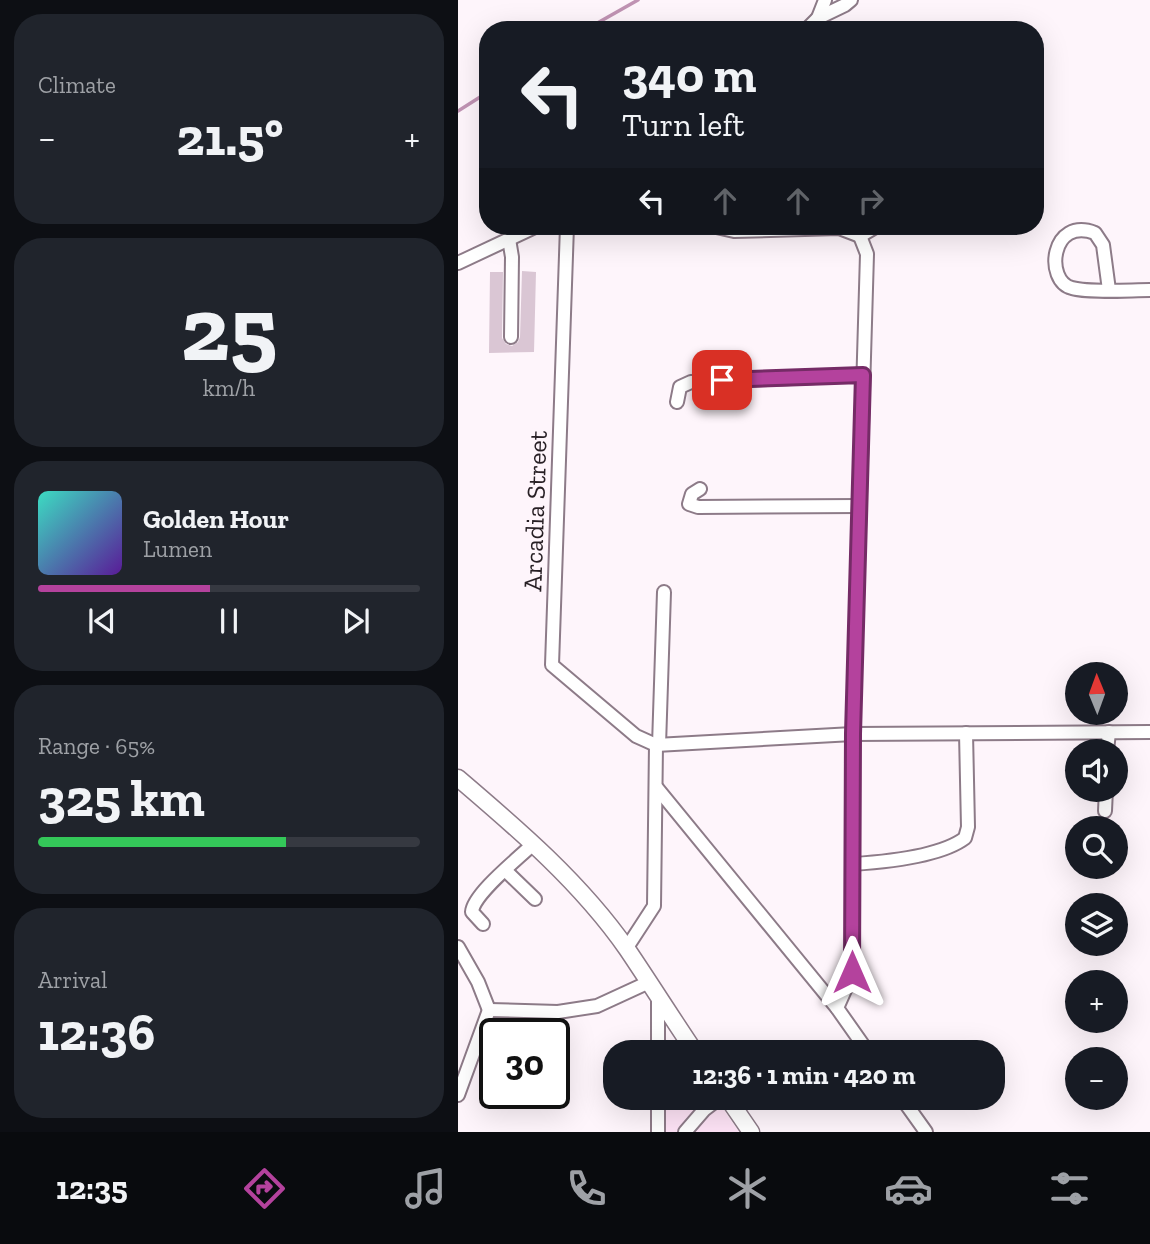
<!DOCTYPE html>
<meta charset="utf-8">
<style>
:root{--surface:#171b24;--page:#20242c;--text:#f1f3f6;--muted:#9ea1a6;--line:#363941;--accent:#b4429d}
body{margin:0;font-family:"Zilla Slab",serif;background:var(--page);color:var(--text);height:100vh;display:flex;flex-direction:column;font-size:26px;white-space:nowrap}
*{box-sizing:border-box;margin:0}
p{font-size:23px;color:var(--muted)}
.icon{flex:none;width:38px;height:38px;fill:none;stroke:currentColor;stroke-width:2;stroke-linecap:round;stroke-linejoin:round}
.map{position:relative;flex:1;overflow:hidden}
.sheet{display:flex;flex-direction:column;gap:14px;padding:14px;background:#0d0f14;width:458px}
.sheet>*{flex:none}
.banner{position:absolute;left:21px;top:21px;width:565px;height:214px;border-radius:28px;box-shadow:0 7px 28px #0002;background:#171b24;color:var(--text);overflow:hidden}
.needle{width:46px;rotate:359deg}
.controls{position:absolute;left:607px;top:662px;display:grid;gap:14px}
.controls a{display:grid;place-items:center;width:63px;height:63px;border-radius:50%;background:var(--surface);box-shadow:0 7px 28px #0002;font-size:35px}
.speed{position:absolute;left:21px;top:1018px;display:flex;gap:14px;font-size:35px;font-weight:700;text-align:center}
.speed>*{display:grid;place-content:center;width:91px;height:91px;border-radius:50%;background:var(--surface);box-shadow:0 7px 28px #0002;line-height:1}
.speed .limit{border:4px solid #111;border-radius:10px;background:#fff;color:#111}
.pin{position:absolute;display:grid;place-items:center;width:60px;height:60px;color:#fff;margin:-30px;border-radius:14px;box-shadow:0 4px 10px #0006}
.me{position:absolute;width:77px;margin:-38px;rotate:0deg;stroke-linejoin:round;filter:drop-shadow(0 0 5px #0008)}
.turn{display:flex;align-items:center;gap:24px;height:147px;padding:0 28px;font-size:32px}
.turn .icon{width:91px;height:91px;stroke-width:2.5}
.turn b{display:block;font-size:49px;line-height:60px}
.lanes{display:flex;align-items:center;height:66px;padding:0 28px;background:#0003;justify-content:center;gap:35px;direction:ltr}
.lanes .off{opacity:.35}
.big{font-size:52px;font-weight:800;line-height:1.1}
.sheet .widget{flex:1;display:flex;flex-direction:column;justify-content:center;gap:10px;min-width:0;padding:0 24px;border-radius:28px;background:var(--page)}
.sheet .dial{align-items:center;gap:0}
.dial b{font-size:91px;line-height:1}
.song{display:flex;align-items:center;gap:21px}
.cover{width:84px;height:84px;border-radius:10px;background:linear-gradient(135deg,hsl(170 70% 55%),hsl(270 70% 35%))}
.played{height:7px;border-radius:4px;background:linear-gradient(90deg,var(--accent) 45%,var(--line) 45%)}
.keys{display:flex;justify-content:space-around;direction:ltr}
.heat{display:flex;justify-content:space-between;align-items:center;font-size:38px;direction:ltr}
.charge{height:10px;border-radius:5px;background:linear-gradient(90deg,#34c759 65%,var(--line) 0)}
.trip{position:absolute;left:145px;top:1040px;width:402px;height:70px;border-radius:28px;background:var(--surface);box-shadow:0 7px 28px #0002;font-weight:800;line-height:70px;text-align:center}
.menu{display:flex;height:112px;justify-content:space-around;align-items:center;background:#090b0e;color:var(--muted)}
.menu .icon{width:49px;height:49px}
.menu .current{color:var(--accent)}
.menu b{font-size:32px;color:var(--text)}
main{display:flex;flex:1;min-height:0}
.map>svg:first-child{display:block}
.built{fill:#fee3f6}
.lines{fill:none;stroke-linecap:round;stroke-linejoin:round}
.stream{stroke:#c093b3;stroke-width:3.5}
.building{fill:#dac6d4}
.minor-casing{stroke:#8d7b88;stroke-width:16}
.major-casing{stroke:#8d7b88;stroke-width:19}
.minor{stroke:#fff;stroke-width:12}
.major{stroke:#fff;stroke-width:16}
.route-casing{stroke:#752b66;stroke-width:18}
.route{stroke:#b4429d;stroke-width:12}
.labels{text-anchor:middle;stroke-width:7;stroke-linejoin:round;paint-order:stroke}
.street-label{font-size:26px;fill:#271f24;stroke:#fef5fb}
</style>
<main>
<section class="sheet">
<div class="widget"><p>Climate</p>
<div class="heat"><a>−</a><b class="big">21.5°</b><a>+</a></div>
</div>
<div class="widget dial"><b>25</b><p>km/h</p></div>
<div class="widget">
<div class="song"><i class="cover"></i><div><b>Golden Hour</b><p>Lumen</p></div></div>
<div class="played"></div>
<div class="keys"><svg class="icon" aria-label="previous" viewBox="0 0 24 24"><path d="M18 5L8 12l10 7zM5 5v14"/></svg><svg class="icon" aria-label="pause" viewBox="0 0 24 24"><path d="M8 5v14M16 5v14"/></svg><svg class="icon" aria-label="next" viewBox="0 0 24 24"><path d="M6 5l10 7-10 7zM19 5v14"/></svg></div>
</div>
<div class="widget"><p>Range · 65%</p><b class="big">325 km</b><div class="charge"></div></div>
<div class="widget"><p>Arrival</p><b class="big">12:36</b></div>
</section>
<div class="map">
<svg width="692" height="1132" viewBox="0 0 692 1132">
<rect width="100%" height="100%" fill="#fef5fb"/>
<polygon class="built" points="206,1097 257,1097 281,1132 205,1132"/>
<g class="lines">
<g class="stream">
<polyline points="127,30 180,0"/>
<polyline points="0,111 30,92"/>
</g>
</g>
<polygon class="building" points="64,271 78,272 76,352 31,353 32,272 45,272 44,338 48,344 54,346 60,342 62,337"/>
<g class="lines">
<defs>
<g id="minor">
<polyline points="360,18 367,0"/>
<polyline points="348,30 360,18 387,5 393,0"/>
<polyline points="109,226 94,665 178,736 198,745"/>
<polyline points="254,226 276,231 381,228 402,236 419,226"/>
<polyline points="51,239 54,257 53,337"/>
<polyline points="0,263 79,226"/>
<path d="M651 290 645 245 637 233C593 216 586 281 614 288 631 293 672 290 692 290"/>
<polyline points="219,402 222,387 233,382 406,375"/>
<polyline points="242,489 234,494 231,504 240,507 402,506"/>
<polyline points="198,745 395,734 692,732"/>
<polyline points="201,745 206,592"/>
<polyline points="649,751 651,732"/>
<polyline points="199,788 379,1008 410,1052"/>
<polyline points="647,811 648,789"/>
<path d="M395 864C426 862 482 857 507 838L510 827 508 733"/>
<polyline points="48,871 77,899"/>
<path d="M25 924 14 912C15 894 61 858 75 844"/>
<polyline points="0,947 20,982 31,1010"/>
<polyline points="168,949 196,906 198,745"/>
<polyline points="379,1008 395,972 395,734 409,254 402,236"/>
<polyline points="31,1010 100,1012 139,1006 189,983"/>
<polyline points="200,1052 200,999"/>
<polyline points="0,1095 31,1010"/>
<polyline points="443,1097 468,1132"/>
<polyline points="200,1132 200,1097"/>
<polyline points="227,1132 246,1110 263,1097"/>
</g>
<g id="major">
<path d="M0 778C61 830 123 883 169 949 192 983 214 1018 237 1052"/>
<polyline points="269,1097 293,1132"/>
</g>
</defs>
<use href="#minor" class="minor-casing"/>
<use href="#major" class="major-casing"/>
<use href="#minor" class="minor"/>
<use href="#major" class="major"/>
</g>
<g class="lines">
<defs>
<polyline id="route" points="264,380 405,375 395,734 394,972"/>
</defs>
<use href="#route" class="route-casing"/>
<use href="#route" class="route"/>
</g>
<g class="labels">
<g class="street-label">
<text transform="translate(77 511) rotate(-88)" y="9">Arcadia Street</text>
</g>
</g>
</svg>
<div class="controls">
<a><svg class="needle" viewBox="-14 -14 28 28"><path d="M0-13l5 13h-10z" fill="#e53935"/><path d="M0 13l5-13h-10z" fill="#9ea1a6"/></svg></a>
<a><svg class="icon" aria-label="sound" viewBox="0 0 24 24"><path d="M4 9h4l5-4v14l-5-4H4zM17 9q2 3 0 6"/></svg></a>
<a><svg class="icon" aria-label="search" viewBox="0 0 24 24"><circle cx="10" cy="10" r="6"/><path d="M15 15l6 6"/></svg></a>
<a><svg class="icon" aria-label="layers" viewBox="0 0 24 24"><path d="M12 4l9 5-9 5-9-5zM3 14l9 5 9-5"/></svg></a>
<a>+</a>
<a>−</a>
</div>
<div class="speed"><div class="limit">30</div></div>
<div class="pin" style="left:264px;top:380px;background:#d93025"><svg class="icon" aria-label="arrive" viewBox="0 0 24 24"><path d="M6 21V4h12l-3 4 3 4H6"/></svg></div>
<svg class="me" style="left:394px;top:972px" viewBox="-20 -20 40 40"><path d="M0-17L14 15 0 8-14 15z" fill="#b4429d" stroke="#fff" stroke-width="4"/></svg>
<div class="trip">12:36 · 1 min · 420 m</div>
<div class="banner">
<div class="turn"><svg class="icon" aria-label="left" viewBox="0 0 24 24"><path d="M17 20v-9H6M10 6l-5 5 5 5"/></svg><div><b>340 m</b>Turn left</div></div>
<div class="lanes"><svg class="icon" aria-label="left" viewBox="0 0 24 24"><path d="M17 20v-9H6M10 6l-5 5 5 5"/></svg><svg class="icon off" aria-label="ahead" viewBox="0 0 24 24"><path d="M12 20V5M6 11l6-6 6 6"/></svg><svg class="icon off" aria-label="ahead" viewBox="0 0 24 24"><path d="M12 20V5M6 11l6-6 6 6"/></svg><svg class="icon off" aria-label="right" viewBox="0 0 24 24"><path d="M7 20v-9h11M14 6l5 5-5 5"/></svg></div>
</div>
</div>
</main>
<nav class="menu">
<b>12:35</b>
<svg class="icon current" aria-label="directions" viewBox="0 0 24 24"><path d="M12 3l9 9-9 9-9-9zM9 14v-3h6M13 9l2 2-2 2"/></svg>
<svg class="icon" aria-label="music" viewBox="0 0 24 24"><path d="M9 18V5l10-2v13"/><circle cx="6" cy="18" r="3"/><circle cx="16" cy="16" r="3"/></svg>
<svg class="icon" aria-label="phone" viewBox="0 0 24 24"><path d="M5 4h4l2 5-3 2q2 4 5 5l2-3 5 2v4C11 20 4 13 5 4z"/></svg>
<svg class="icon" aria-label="climate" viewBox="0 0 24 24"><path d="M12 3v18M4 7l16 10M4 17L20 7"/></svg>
<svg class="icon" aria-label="car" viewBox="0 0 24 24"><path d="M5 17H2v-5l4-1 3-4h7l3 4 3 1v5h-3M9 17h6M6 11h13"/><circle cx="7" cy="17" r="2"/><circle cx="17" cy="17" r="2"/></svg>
<svg class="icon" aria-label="filters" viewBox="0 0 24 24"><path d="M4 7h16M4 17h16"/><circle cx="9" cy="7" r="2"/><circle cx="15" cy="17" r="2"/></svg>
</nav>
